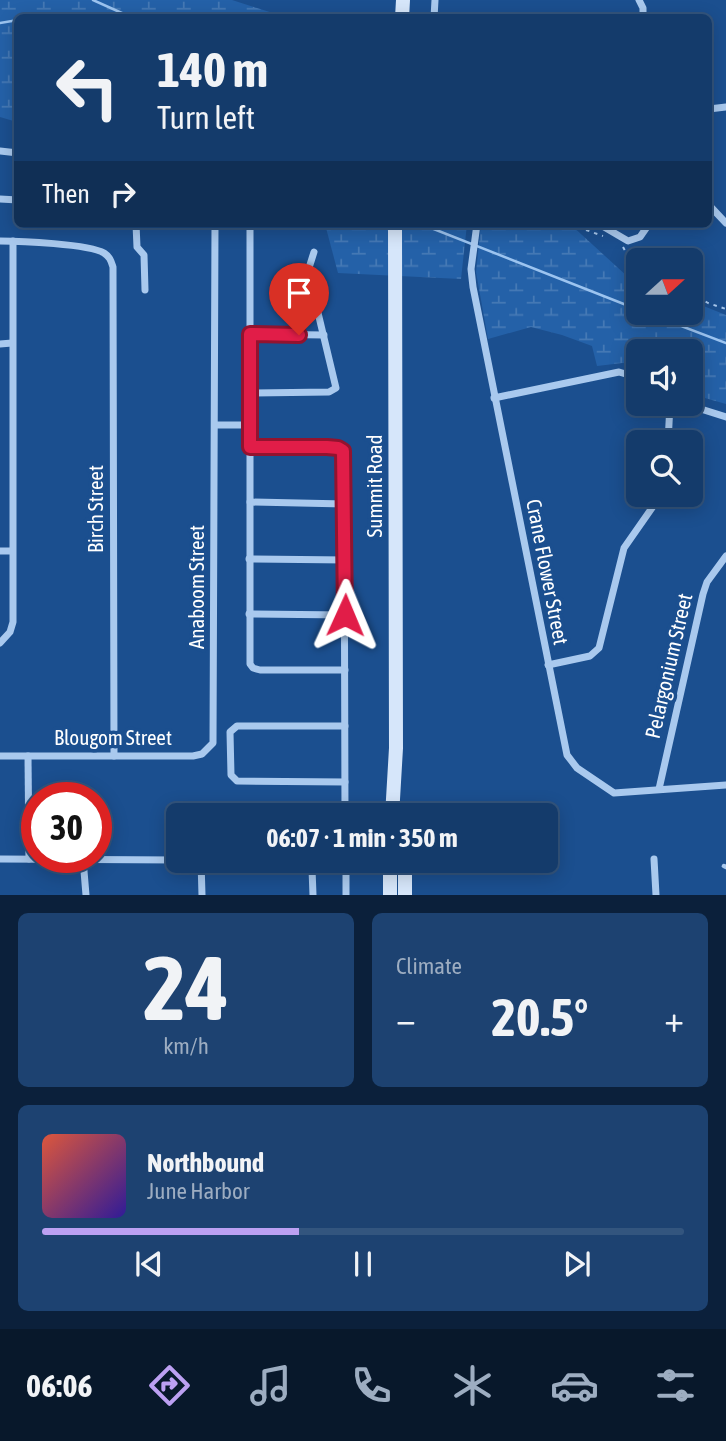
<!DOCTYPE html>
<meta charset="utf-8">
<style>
:root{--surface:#143b6b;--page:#1d4271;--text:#f1f3f6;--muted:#9dadc1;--line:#33557e;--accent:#bca0f2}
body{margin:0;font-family:"Asap Condensed",sans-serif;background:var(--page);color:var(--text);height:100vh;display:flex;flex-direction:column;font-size:26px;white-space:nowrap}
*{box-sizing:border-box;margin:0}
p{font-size:23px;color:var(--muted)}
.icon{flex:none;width:38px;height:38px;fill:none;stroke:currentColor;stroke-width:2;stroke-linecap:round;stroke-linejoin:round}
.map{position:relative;height:895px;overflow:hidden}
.details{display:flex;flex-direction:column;gap:18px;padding:18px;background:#0b203b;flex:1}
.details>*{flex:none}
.guide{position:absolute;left:14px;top:14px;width:698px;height:214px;border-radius:10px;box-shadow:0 4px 18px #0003,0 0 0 2px var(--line);background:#143b6b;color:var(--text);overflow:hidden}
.needle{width:46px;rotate:69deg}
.buttons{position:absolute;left:626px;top:248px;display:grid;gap:14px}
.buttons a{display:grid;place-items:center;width:77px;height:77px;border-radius:10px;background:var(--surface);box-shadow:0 4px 18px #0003,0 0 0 2px var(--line);font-size:35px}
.speed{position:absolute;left:21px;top:782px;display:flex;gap:14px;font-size:35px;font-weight:700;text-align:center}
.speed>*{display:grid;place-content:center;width:91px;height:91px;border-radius:50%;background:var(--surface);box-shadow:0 4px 18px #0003,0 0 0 2px var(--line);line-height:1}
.speed .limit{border:10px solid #d22;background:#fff;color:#111}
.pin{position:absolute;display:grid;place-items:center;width:60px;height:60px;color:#fff;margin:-72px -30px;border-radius:50% 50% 50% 0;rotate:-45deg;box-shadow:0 0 7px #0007}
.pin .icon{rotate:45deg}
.me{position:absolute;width:77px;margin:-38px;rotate:1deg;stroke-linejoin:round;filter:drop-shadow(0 0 5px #0008)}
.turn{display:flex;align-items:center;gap:24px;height:147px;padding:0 28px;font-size:32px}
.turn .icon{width:91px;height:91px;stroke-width:2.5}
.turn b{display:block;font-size:49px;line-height:60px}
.then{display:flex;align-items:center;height:66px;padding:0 28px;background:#0003;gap:14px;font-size:26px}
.big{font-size:52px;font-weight:700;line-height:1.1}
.details .tile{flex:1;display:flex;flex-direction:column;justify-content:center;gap:10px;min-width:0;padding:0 24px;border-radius:10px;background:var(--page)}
.details .dial{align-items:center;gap:0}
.dial b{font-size:91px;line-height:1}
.song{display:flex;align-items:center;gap:21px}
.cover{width:84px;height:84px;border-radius:10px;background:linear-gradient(135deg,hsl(10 70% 55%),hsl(250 70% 35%))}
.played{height:7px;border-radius:4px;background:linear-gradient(90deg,var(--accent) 40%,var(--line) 40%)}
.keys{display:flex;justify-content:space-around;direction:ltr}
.heat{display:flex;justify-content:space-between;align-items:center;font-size:38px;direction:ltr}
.details .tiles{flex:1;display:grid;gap:18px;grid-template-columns:1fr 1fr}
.tile:last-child{grid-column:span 2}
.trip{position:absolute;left:166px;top:803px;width:392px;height:70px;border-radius:10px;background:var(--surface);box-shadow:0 4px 18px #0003,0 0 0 2px var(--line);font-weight:700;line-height:70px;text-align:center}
.dock{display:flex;height:112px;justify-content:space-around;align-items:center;background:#08182b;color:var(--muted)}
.dock .icon{width:49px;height:49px}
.dock .selected{color:var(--accent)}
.dock b{font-size:32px;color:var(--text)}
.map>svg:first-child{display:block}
.wetland{fill:url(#wetland-marsh)}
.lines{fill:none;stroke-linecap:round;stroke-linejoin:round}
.stream{stroke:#9cc4f0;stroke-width:2.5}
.path{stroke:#a9c9ee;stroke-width:2;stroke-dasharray:3.5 5;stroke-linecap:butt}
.lane{stroke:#a9c9ee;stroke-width:4.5}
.street{stroke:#a9c9ee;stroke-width:7}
.secondary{stroke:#d6e6fa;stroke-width:14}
.route-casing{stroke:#92132f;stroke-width:18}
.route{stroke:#e11d48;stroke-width:12}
.labels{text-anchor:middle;stroke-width:7;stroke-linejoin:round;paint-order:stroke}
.street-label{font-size:21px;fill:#fff;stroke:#1b4f8f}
</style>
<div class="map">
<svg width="726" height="895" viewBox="0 0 726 895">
<defs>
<pattern id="wetland-marsh" width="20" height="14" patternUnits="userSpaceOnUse" patternTransform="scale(1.75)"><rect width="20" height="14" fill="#2461a8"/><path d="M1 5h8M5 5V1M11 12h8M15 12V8" fill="none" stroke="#4579b5"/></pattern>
</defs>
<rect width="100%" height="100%" fill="#1b4f8f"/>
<g class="wetland">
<polygon points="0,0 232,0 285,17 18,18 17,122 0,117"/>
<polygon points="325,224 467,224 461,279 338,273"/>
<polygon points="481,224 570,224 628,277 639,281 639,313 691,313 691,301 726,315 726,404 691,394 691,352 639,352 639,361 597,366 592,346 562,335 531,327 488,339 476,272"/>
</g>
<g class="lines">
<g class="stream">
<polyline points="93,0 133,18"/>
<polyline points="0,23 18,20"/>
<polyline points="421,224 639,310"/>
<polyline points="647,313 726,343"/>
</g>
<g class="path">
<polyline points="580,224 586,230 603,236"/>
<polyline points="623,247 639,276"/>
<polyline points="691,293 708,303 726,309"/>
<polyline points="626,366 639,368"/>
</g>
<polyline class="lane" points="724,866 726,867"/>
<g class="street">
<polyline points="639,0 643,8 643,18"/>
<polyline points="434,18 435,0"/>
<polyline points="709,109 726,107"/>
<polyline points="0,151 18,153"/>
<polyline points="0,199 18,200"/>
<polyline points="709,205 726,223"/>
<polyline points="136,224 137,247 144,255 145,290"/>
<polyline points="250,224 250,664 253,668 260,670 345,670"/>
<polyline points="477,224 471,269 473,287 567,755 577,768 614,793 726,785"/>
<polyline points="599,224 628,241 640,237 649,224"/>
<path d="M0 241C20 241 89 244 104 253 110 257 111 261 113 267L114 756"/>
<polyline points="250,334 324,335"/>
<polyline points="0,344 12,343"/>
<polyline points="250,393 329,392 336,388 308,271 314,252"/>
<polyline points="494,398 619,372 639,378"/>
<polyline points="685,404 726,417"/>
<polyline points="215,425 250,425"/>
<polyline points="668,443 670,404"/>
<polyline points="250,447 338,448 344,454 345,816"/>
<polyline points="250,502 345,504"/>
<polyline points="0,551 12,551"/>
<polyline points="249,559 346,560"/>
<polyline points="249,614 345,615"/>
<polyline points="0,643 10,632 13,622 13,241"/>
<polyline points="548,665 590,656 599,648 624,548 661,495"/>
<polyline points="0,756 193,756 202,754 213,743 215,224"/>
<polyline points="28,756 29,859"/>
<polyline points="345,782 237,781 231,775 230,732 237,726 345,726"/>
<polyline points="659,789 703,594 707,582 726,556"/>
<polyline points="0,859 178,860"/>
<polyline points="83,859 86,895"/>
<polyline points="654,859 656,895"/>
<polyline points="201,861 202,895"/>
<polyline points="309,861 312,869 313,895"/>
<polyline points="346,861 346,895"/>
</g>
<g class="secondary">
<polyline points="402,18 403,0"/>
<polyline points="392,816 396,748 395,224"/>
<polyline points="390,861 390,895"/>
<polyline points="405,861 405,895"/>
</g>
</g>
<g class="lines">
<defs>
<polyline id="route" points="299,335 250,334 250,447 327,447 338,448 343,451 345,615"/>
</defs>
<use href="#route" class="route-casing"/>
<use href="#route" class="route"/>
</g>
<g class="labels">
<g class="street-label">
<text transform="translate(375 486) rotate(-90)" y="7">Summit Road</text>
<text transform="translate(96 509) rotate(-90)" y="7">Birch Street</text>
<text transform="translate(547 572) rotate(79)" y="7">Crane Flower Street</text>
<text transform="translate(197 587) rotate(-90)" y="7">Anaboom Street</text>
<text transform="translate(669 666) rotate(-77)" y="7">Pelargonium Street</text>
<text x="113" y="745">Blougom Street</text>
</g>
</g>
</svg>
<div class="buttons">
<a><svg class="needle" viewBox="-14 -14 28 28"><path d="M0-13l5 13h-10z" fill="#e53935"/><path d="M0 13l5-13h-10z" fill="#9dadc1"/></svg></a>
<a><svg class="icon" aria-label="sound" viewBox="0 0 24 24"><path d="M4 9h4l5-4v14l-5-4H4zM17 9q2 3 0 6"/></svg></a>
<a><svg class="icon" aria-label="search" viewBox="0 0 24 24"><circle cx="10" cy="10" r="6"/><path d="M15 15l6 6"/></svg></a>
</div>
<div class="speed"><div class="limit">30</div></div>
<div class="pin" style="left:299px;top:335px;background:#d93025"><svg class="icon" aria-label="arrive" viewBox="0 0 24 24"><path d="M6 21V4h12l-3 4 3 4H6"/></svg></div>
<svg class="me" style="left:345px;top:615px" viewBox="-20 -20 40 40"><path d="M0-17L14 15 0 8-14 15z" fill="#e11d48" stroke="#fff" stroke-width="4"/></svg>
<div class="trip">06:07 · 1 min · 350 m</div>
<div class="guide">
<div class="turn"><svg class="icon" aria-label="left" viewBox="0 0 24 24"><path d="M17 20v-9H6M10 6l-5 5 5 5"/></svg><div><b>140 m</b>Turn left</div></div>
<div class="then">Then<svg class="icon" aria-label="right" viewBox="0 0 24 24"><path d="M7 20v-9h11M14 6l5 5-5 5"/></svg></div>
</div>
</div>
<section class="details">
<div class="tiles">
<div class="tile dial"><b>24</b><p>km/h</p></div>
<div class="tile"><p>Climate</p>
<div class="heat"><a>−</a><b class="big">20.5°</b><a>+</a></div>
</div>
<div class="tile">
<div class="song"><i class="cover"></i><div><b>Northbound</b><p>June Harbor</p></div></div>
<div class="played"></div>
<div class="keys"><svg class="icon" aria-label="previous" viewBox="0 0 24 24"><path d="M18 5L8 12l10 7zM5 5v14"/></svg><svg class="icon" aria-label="pause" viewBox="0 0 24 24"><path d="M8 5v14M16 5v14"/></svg><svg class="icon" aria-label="next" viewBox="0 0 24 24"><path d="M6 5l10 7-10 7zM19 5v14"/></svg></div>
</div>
</div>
</section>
<nav class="dock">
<b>06:06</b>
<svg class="icon selected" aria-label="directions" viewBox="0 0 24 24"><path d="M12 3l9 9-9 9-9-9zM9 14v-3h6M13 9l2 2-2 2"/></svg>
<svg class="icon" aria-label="music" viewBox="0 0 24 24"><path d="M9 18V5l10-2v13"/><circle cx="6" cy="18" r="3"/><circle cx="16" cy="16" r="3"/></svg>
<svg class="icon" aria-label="phone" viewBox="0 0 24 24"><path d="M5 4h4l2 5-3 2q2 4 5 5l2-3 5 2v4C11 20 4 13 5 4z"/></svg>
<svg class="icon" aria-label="climate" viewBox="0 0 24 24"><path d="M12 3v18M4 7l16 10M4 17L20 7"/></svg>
<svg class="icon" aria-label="car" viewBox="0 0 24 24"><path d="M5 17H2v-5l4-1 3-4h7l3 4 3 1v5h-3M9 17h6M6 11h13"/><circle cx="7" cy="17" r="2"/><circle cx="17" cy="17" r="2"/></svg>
<svg class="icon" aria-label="filters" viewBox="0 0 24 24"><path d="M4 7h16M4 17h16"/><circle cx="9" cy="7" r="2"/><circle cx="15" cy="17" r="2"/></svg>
</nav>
